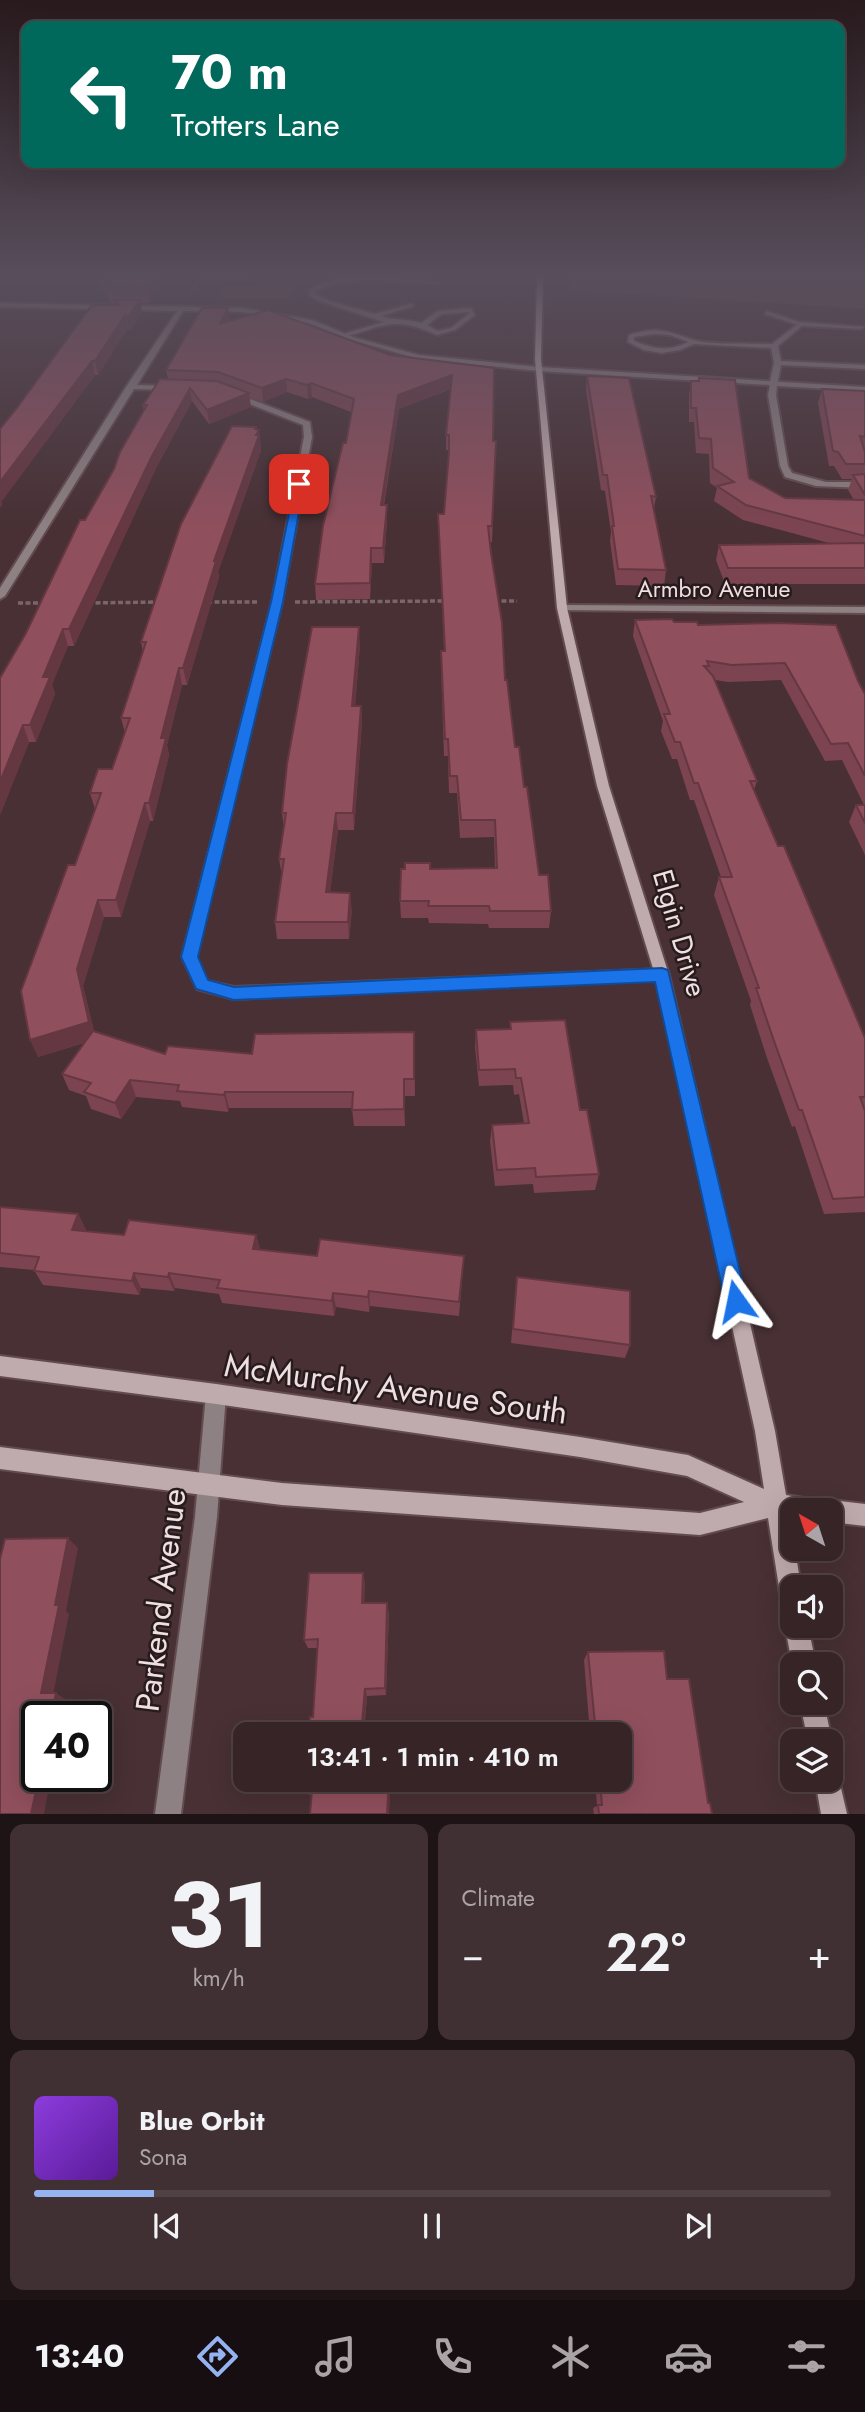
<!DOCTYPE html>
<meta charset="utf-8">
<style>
:root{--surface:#362427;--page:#413033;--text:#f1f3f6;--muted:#aaa4a7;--line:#504144;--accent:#95b2f1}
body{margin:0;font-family:Jost,sans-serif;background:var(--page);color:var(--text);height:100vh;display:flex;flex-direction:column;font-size:26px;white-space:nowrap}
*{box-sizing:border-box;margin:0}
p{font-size:23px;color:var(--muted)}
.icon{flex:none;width:38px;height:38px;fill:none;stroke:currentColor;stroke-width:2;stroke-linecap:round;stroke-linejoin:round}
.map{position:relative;height:1814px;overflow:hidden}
.sheet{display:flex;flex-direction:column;gap:10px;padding:10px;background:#1e1415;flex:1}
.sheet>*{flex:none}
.hud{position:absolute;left:21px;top:21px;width:824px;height:147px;border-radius:14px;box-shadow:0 7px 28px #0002,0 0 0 2px var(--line);background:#00695c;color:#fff;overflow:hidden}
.needle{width:46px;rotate:321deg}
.tools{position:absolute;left:780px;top:1498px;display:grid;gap:14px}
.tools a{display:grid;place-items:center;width:63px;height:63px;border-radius:14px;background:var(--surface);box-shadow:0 7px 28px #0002,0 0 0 2px var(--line);font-size:35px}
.speed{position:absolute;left:21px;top:1701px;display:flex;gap:14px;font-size:35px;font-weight:700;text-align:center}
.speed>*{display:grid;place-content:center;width:91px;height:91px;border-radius:50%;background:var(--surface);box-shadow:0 7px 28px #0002,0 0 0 2px var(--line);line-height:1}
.speed .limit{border:4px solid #111;border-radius:10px;background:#fff;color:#111}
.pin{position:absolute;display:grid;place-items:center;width:60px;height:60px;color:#fff;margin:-30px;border-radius:14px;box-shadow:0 4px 10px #0006}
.me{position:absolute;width:77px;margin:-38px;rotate:348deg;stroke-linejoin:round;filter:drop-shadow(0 0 5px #0008)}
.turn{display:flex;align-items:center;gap:24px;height:147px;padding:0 35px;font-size:32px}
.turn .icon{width:91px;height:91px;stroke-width:2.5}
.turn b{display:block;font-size:49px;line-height:60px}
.big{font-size:52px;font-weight:600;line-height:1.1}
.sheet .widget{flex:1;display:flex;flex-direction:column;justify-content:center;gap:10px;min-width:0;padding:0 24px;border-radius:14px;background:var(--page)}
.sheet .dial{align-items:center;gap:0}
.dial b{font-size:91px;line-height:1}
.song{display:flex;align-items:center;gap:21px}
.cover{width:84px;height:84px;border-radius:10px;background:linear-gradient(135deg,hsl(270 70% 55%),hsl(270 70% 35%))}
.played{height:7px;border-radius:4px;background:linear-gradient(90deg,var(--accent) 15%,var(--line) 15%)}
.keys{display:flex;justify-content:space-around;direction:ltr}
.heat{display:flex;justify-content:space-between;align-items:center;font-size:38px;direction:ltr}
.sheet .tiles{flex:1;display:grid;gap:10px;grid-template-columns:1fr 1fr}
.widget:last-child{grid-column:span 2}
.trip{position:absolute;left:233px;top:1722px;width:399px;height:70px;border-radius:14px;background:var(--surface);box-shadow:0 7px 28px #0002,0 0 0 2px var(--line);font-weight:600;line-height:70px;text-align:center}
.menu{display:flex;height:112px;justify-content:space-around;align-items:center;background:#160e10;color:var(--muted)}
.menu .icon{width:49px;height:49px}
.menu .on{color:var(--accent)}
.menu b{font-size:32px;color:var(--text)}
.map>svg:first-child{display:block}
.green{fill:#694149}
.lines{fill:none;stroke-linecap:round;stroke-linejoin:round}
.lane-casing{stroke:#634c50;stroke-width:4}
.street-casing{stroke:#634c50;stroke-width:4}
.secondary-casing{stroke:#634c50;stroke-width:4}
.path-far1{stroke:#7a6568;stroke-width:2;stroke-dasharray:3.5 2;stroke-linecap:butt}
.path{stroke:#7a6568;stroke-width:3.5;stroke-dasharray:5 2.5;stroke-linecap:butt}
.lane{fill:#8e8183;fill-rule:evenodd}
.street{fill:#8e8183;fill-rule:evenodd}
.secondary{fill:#bfaaad;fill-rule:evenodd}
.wall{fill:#7c4450}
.shaded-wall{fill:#653741}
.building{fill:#904f5d;stroke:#653741;stroke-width:2}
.route{fill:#1a73e8;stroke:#114b97;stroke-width:2}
.labels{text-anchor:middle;stroke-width:5;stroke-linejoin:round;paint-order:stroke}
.far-street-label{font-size:23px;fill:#efdfe1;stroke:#271b1d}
.street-label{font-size:28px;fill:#efdfe1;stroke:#271b1d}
.near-street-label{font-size:33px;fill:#efdfe1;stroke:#271b1d}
</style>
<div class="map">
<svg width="865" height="1814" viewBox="0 0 865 1814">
<rect width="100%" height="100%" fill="#483034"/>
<g class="green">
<polygon points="199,276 347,276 196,281"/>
<polygon points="568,276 865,276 865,309 571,290"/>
<polygon points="226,286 295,287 290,299 219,298"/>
</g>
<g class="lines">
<defs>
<g id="lane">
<path d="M372 277 439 282 436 284C397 282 352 273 315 291V294L332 302 375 314 411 304 414 306 381 316C394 321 407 318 421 323L438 311 471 308 475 315 455 330 437 335C411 324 399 320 370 329 361 332 352 336 343 336V334L384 322 319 301 310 296 309 290C327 278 350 277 372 277ZM468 312 469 314 451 328 438 331 427 325 442 314Z"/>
<path d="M800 322 864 327 861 329 802 326 778 346 781 361 865 365V369L781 365 777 386 773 388 769 386 774 363 771 348 694 344 680 350 662 353 644 350 628 342 629 335C659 326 666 331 694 340 710 345 753 343 772 344ZM655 334 670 335 688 342C670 352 653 349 634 341V337Z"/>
</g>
<g id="street">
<polygon points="0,303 242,308 312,320 356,338 419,355 539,367 865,387 865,391 777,386 776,395 788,466 792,473 826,482 865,482 865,488 816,486 785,477 780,466 768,395 770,385 539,371 419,359 352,340 308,323 242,312 183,311 137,385 171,386 175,388 171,390 134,389 5,596 0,599 0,588 126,387 177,311 0,307"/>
<polygon points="767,311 802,323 803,324 798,325 765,314"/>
<polygon points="232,392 310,422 312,437 282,602 196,957 207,981 234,987 662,969 667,971 669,975 667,979 234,999 197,989 182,957 272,602 304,437 303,425 229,396 228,394"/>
<polygon points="562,605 865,607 865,613 558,610 558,606"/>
<polygon points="216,1384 223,1387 226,1394 217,1517 181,1814 155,1814 195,1517 206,1394 209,1387"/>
</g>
<g id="secondary">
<polygon points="537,276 543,276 541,359 567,608 609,786 669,975 775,1431 786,1495 827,1502 831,1500 865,1504 865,1526 831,1522 831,1510 793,1510 793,1518 790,1517 793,1549 795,1549 801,1587 793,1587 793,1626 808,1626 816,1664 792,1664 785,1626 791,1617 785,1614 782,1606 768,1518 700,1535 282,1505 0,1469 0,1447 282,1483 700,1513 744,1502 687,1476 580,1457 216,1404 0,1376 0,1356 216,1384 580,1437 688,1455 764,1489 755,1431 655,975 597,786 557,608 535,359"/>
<polygon points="800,1703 824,1703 832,1741 831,1744 831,1741 808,1741"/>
<polygon points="831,1769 837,1771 847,1814 821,1814 815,1780 831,1780"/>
</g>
</defs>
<use href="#lane" class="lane-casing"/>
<use href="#street" class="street-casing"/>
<use href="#secondary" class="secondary-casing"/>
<polyline class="path-far1" points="191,293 202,276"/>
<g class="path">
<polyline points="494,601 517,601"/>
<polyline points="207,602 258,602"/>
<polyline points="295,602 447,601"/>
<polyline points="18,603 45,603"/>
<polyline points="88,603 160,602"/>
</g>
<use href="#lane" class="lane"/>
<use href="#street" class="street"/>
<use href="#secondary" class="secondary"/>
</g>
<g class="wall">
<polygon points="99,276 168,276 149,303 141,303 142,313 130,331 128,328 98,375 95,375 1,502 2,505 0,507 0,429 116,305 116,303 111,303 101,287"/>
<polygon points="228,308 229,321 390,355 494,368 493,441 496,441 492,542 490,542 505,680 515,747 524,787 539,875 551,911 549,928 489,928 488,924 429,923 428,918 401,918 400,901 430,869 495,868 494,837 460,838 457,793 449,793 448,756 444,756 441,668 441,651 444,651 438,514 444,514 449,450 446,450 446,435 451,389 399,409 384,505 387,505 387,520 384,563 372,563 370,599 316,600 315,584 346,443 351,412 312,397 308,399 287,392 263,402 249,397 251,407 209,424 192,401 155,470 74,646 68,646 52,684 55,694 36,742 29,742 0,815 26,633 85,520 114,469 144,411 143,405 168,379 166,370"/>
<polygon points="587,376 656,497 654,508 666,570 664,586 616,585 610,541 611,532 605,491 601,490 586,390"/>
<polygon points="699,378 749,478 785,498 854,500 848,490 852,479 842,479 834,466 829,466 818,403 822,389 865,391 865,584 725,584 716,560 719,545 829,543 743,520 714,501 717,488 710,483 709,454 696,453 694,422 689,422 689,395 691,381 698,381"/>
<polygon points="257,429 259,430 261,450 218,572 219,577 187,685 182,685 167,745 169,755 153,821 150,821 121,917 104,917 83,986 94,1031 165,1054 252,1054 414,1032 415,1096 404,1096 405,1126 354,1126 352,1108 229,1108 228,1112 182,1107 180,1101 136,1097 121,1119 91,1109 86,1096 69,1090 62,1074 84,1043 38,1057 75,865 95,809 90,793 112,769 125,733 121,718 143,652 141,642"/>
<polygon points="635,620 674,622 698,625 858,681 865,694 865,855 849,822 856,805 864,805 842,760 825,761 781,680 728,682 715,680 757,781 754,790 778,846 865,1038 865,1212 824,1214 795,1126 792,1127 767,1058 750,1005 751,1001 714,895 719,877 721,877 694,800 690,800 677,759 672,759 661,731 663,721 633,636"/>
<polygon points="360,644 355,706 361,706 362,723 354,830 338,830 330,892 352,910 349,939 277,939 275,922 282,876 279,859 284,829 282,813"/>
<polygon points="510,1022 580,1110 599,1174 595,1190 534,1193 533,1184 495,1186 490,1141 492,1125 524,1123 519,1094 514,1095 513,1085 479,1086 475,1047 476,1030 510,1029"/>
<polygon points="0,1207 78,1214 86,1230 85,1231 124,1235 256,1235 260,1249 317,1256 464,1256 459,1316 370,1306 369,1312 336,1307 334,1316 222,1303 219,1294 175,1288 174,1291 141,1288 139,1295 43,1285 34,1270 0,1267"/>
<polygon points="517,1277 630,1345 625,1358 511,1343"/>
<polygon points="365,1582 364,1603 389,1612 386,1695 367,1696 364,1734 308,1734 313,1717 318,1648 308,1648 304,1640"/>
<polygon points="588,1652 667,1679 712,1814 594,1814 593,1808 597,1806 595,1780 620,1780 620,1734 590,1734 584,1660"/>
<polygon points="390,1780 389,1814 310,1814 312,1795 307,1794 303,1790"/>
</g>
<g class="shaded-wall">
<polygon points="0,276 10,276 0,285"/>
<polygon points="153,276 168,276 149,303 146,286"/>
<polygon points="140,300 142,313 130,331 127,318"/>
<polygon points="228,308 230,320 222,337 220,324"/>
<polygon points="125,315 128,328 98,375 95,361"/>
<polygon points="92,361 95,375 1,502 2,505 0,507 0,482"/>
<polygon points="452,375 452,388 399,409 381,520 381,505 398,395"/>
<polygon points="286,379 287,392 263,402 262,388"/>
<polygon points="311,383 312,397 308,399 307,385"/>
<polygon points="190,388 192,401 155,470 74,646 69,629 152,456"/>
<polygon points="249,393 251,407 209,424 207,410"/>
<polygon points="256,427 257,433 259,430 261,450 218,572 219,577 187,685 183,668 214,561"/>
<polygon points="387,505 387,520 384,563 383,548"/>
<polygon points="371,548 372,563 370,599 370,583"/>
<polygon points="359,627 360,644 354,723 352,706"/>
<polygon points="63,629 68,646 52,684 55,694 36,742 30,725 43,677"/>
<polygon points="179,668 182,685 167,745 169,755 153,821 149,803 161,738"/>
<polygon points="361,706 362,723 354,830 353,813"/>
<polygon points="23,725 29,742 0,815 0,782"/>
<polygon points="145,803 150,821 121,917 116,900"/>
<polygon points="336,813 338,830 328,910 326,892"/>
<polygon points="350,893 352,910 349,939 348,922"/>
<polygon points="98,900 104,917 83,986 96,1039 38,1057 30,1040 77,969"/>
<polygon points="130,1080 136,1097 121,1119 115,1103"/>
<polygon points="225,1092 229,1108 228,1112 224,1095"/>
<polygon points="78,1214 86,1230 80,1245 72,1230"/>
<polygon points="256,1235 260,1250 253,1249"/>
<polygon points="134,1273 141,1288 139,1295 132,1281"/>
<polygon points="169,1273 175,1288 174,1291 168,1277"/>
<polygon points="369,1291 370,1306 369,1312 368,1297"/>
<polygon points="333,1293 336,1307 334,1316 332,1301"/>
<polygon points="68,1538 78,1548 66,1611 69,1614 52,1700 41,1693 55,1605"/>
<polygon points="363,1573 365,1582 364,1612 362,1603"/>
<polygon points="387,1603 389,1612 386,1695 385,1688"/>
<polygon points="365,1689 367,1696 364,1734 361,1734"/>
<polygon points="56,1693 67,1700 63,1717 51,1717"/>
<polygon points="39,1776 51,1776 44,1814 31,1814"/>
<polygon points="389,1780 390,1780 389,1814 387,1814"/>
</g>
<g class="building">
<polygon points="102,276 153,276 146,286 108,285"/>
<polygon points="115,300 140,300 127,318 125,315 95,361 92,361 0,482 0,429 17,408 92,305 119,305"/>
<polygon points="202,308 228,308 220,324 268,310 390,355 494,368 493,441 496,441 492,526 488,526 491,553 502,623 505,680 507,680 515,747 519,747 524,787 527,787 539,875 548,875 551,911 490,911 489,906 428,906 429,901 400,901 401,869 405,869 405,863 430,863 430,869 497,868 495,820 461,820 457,776 450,776 448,739 445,739 441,651 445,651 438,514 444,514 449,452 449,435 446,435 452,375 398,395 381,505 387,505 383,548 371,548 370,583 315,584 323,526 343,443 346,443 354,399 311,383 307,385 286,379 262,388 218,372 166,370"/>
<polygon points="587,376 629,378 656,497 651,496 666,570 618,569 612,526 614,526 607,475 603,475"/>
<polygon points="699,378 735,380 749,478 785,498 865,500 865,536 746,505 717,486 734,482 713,468 711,439 699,438 696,408 691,408 691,381 699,381"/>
<polygon points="160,379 217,381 249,393 207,410 190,388 152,456 69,629 63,629 43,677 50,677 30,725 23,725 0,782 0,678 26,633 80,520 85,520 114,469 120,452 147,405 143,405"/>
<polygon points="822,389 865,391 865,437 860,436 865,452 865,464 846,464 838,452 833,451"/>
<polygon points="232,426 256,427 255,429 259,430 256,435 259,435 214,561 216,561 183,668 179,668 161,738 166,738 149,803 145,803 116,900 98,900 77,969 89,1022 30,1040 21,991 68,865 75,865 101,793 90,793 98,769 112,769 130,718 121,718 146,642 141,642 181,524"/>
<polygon points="865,474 865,495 853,475"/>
<polygon points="865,543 865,568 728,568 719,545"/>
<polygon points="672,619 674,622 697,622 698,625 778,623 836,625 858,681 865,694 865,776 848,743 831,744 785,663 732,665 707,661 709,666 704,666 713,676 757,781 750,781 778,846 784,846 865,1038 865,1097 860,1097 865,1111 865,1197 833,1199 802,1110 799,1110 774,1041 756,988 759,988 719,877 732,877 698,783 694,783 680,742 675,742 664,714 670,714 635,620"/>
<polygon points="312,627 359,627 352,706 361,706 353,813 336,813 326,892 350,893 348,922 275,922 284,859 279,859 286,813 282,813 287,764"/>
<polygon points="856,805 865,805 865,823"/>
<polygon points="565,1020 580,1110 587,1110 599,1174 536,1177 535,1168 497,1170 492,1125 529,1123 521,1078 516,1078 515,1069 479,1070 476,1030 511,1029 510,1022"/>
<polygon points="93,1031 165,1054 168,1046 252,1054 255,1034 414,1032 414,1079 404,1079 404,1109 352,1110 353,1092 225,1092 224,1095 177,1091 179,1085 130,1080 115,1103 84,1092 91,1083 62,1074"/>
<polygon points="0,1207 78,1214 72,1230 124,1235 129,1220 256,1235 253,1249 317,1256 320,1239 464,1256 459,1302 369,1291 368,1297 333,1293 332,1301 217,1288 220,1280 169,1273 168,1277 134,1273 132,1281 34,1271 39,1257 0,1253"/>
<polygon points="517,1277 630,1291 630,1345 513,1329"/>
<polygon points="68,1538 55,1605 59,1605 41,1693 56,1693 51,1717 37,1717 37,1776 39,1776 31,1814 0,1814 0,1559 5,1539"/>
<polygon points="309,1573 363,1573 362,1603 387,1603 385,1688 365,1689 361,1734 308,1734 310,1717 313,1717 318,1639 304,1640"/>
<polygon points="664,1651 667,1679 689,1679 708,1803 710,1803 712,1814 599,1814 598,1805 602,1805 600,1780 620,1780 620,1734 596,1734 588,1652"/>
<polygon points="304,1780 389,1780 387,1814 310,1814 312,1791 303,1790"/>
</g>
<linearGradient id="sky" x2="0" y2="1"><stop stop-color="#281a1d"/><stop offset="0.52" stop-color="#584e5c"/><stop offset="1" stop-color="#584e5c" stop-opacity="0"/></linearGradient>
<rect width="865" height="530" fill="url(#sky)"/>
<polygon class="route" points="299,481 304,484 283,602 198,957 208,980 234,987 662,968 668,970 747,1301 744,1308 736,1311 728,1308 725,1301 655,982 234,1000 196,989 181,957 271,602 295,484"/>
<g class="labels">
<g class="far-street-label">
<text x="714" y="597">Armbro Avenue</text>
</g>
<g class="street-label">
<text transform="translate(680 933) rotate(74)" y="10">Elgin Drive</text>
</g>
<g class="near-street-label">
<text transform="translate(396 1388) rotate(8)" y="12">McMurchy Avenue South</text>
<text transform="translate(160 1600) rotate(-83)" y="12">Parkend Avenue</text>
</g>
</g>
</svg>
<div class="tools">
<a><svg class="needle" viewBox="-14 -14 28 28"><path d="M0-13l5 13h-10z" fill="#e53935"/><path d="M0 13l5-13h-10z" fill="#aaa4a7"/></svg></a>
<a><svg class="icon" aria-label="sound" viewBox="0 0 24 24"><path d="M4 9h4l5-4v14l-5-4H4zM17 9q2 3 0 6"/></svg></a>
<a><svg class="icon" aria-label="search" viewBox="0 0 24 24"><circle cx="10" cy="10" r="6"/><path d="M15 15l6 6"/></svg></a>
<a><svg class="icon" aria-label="layers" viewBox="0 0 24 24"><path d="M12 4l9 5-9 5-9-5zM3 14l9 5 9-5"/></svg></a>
</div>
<div class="speed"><div class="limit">40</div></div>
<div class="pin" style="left:299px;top:484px;background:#d93025"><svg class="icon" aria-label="arrive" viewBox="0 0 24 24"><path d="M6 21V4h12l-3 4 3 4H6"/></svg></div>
<svg class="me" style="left:736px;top:1301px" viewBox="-20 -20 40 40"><path d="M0-17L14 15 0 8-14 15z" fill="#1a73e8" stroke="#fff" stroke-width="4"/></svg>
<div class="trip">13:41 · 1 min · 410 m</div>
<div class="hud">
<div class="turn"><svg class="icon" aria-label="left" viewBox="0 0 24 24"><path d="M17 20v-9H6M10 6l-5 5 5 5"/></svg><div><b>70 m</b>Trotters Lane</div></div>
</div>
</div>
<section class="sheet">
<div class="tiles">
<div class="widget dial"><b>31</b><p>km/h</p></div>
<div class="widget"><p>Climate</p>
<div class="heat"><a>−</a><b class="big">22°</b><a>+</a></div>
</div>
<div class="widget">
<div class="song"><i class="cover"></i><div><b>Blue Orbit</b><p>Sona</p></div></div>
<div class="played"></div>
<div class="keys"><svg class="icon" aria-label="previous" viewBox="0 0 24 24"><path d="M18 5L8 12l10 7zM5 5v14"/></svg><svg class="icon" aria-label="pause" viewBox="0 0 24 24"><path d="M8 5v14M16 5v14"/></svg><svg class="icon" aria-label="next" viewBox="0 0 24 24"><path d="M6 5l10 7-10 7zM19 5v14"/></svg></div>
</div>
</div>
</section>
<nav class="menu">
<b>13:40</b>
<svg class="icon on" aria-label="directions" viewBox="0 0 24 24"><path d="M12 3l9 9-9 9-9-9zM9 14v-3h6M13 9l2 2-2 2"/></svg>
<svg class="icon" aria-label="music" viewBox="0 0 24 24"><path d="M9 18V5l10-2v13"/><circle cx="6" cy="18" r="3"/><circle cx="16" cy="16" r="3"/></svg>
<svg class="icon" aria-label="phone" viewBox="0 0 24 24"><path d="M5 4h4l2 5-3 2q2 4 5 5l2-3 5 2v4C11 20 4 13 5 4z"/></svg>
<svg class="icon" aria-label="climate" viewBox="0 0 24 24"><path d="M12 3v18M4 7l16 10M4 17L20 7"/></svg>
<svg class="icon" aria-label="car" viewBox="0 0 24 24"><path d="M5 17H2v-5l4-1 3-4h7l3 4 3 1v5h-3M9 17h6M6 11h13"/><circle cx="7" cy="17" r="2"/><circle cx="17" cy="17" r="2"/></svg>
<svg class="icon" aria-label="filters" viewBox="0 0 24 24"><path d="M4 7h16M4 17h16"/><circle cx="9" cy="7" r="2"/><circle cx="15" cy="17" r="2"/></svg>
</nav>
